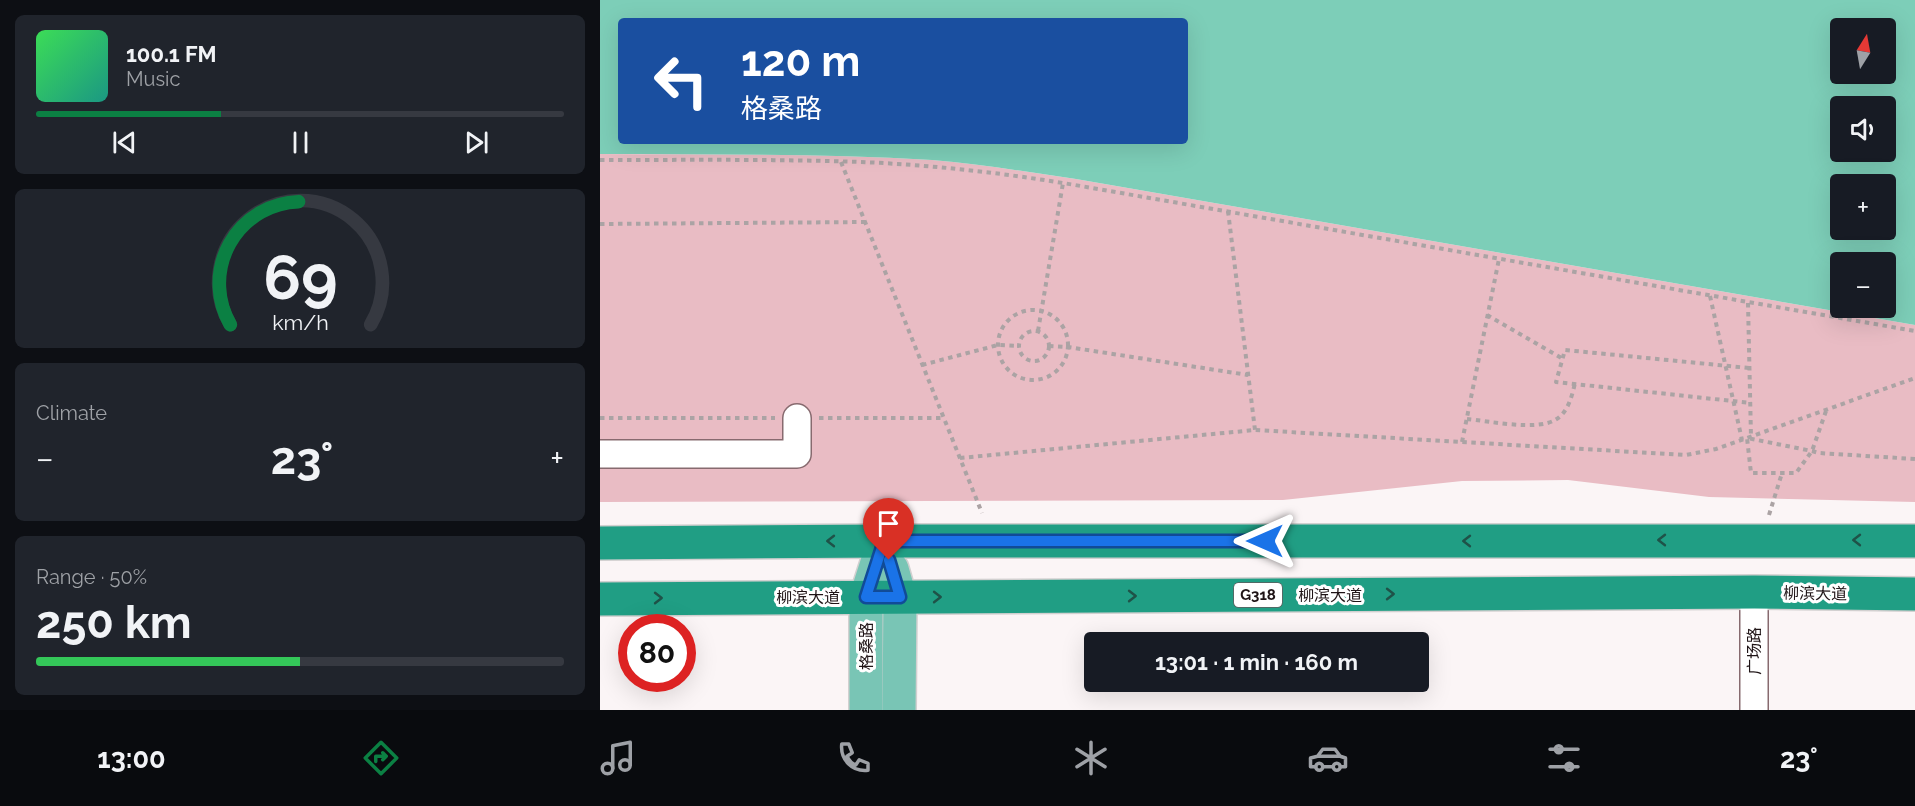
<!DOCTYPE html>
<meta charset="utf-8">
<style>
:root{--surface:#171b24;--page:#20242c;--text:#f1f3f6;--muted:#9ea1a6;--line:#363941;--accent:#0b8043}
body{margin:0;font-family:Raleway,"Noto Sans SC",sans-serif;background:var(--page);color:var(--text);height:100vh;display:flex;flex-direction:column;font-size:22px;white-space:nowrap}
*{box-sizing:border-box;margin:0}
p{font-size:20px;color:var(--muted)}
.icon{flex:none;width:33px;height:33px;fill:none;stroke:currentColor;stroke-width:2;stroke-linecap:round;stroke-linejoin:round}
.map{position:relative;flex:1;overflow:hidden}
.sheet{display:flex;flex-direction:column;gap:15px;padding:15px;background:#0d0f14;width:600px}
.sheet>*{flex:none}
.hud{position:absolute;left:18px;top:18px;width:570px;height:126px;border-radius:6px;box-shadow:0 6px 24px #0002;background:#1a4fa0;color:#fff;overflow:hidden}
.needle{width:39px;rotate:11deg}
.buttons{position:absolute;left:1230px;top:18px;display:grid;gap:12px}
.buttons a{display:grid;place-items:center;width:66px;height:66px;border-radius:6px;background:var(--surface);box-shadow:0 6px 24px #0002;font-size:30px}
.speed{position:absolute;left:18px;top:614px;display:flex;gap:12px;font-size:30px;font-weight:700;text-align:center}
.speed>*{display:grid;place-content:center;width:78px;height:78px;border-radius:50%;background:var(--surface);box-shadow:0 6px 24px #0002;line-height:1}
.speed .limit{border:9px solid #d22;background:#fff;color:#111}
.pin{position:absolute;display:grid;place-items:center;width:51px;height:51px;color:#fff;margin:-62px -26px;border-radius:50% 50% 50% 0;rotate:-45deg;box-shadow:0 0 6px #0007}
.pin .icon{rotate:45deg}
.me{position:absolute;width:66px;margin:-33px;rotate:270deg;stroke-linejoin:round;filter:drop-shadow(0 0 4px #0008)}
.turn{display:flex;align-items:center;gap:21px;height:126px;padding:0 24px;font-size:27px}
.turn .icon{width:78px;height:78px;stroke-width:2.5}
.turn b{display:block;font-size:42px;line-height:51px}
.big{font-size:45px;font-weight:700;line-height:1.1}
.sheet .widget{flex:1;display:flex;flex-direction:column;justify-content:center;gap:9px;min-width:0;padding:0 21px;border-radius:9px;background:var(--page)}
.sheet .dial{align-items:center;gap:0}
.dial svg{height:156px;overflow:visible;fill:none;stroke:var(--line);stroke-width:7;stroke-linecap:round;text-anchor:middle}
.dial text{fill:var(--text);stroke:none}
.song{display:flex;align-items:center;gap:18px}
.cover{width:72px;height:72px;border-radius:9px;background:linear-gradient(135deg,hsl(130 70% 55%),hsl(170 70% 35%))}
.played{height:6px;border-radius:3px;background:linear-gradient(90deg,var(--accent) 35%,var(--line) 35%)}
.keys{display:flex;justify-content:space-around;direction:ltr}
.heat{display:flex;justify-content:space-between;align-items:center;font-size:33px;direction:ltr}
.charge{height:9px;border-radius:4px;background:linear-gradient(90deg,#34c759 50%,var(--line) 0)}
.trip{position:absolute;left:484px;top:632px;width:345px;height:60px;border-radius:6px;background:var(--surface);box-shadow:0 6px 24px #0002;font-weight:700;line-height:60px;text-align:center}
.tabs{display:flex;height:96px;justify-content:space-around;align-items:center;background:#090b0e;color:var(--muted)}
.tabs .icon{width:42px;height:42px}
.tabs .on{color:var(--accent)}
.tabs b{font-size:27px;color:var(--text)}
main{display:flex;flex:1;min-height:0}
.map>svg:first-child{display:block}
.green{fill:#e9bcc4}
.water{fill:#7dceb8;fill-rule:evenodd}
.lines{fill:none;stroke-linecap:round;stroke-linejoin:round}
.minor-casing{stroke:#876a6f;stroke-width:30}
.major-casing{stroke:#d2d0d0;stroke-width:36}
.highway-casing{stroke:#d2d0d0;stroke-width:36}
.path{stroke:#aba3a4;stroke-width:4;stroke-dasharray:4.5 4.5;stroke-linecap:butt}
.minor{stroke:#fff;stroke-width:27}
.major{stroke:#79c5b5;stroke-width:33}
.highway{stroke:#209e84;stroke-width:33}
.oneway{stroke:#1f5248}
.route-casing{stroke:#114b97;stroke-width:15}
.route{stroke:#1a73e8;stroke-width:10}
.labels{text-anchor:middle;stroke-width:6;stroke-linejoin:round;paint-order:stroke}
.shield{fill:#fff;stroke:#625a5c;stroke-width:1.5}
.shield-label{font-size:15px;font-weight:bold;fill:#1f1416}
.street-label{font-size:16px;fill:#1f1416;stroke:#fff}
</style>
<main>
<section class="sheet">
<div class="widget">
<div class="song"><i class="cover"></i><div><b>100.1 FM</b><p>Music</p></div></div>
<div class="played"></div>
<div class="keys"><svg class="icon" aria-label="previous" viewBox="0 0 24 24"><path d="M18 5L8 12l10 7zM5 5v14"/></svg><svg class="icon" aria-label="pause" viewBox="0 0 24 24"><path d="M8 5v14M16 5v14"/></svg><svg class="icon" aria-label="next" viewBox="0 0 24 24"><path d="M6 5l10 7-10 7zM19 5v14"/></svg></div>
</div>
<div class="widget dial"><svg viewBox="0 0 100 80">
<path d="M14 69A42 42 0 1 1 86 69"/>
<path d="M14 69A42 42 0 0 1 49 6" stroke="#0b8043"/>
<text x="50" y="56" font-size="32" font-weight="700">69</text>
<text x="50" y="72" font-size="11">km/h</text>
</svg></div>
<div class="widget"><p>Climate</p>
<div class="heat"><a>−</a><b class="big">23°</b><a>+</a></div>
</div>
<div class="widget"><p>Range · 50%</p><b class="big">250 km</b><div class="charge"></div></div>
</section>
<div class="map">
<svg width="1315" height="710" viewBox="0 0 1315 710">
<rect width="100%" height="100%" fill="#fbf5f6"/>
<path class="green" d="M0 154C111 155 221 153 332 160 380 164 428 172 476 179L1315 325V502L1109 497 968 480 862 481 683 500 0 502Z"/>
<path class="water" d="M0 0H1315V325L476 179C428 172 380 164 332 160 221 153 111 155 0 154ZM21 21H585V141H21ZM1240 28H1286V74H1240ZM1240 106H1286V152H1240ZM1240 184H1286V230H1240ZM1240 262H1286V308H1240Z"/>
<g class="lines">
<defs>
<g id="minor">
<polyline points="0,454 197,454 197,418"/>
<polyline points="1154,710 1154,592"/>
</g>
<g id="major">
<polyline points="292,569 300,597 299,710"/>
<polyline points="266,710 266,597 284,541"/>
</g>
<g id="highway">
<polyline points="0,543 284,541 1315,541"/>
<polyline points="0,599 1154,592 1315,594"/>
</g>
</defs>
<use href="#minor" class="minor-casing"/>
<use href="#major" class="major-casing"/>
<use href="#highway" class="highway-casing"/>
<g class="path">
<path d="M0 160C87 160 174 159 261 162 333 165 404 173 475 185L1315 331"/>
<polyline points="241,162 382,513"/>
<polyline points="628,211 655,430"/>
<polyline points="0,224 266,222"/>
<polyline points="1110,296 1142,440"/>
<polyline points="1148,303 1151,437"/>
<circle cx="433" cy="345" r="35"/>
<polyline points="887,315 963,359"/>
<circle cx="434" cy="346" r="15"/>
<polyline points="438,331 463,183"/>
<polyline points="449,346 468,347 648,375"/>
<polyline points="322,365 398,345 419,346"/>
<polyline points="1149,368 965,350 956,382 1151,403"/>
<polyline points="1226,411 1212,451 1196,473 1151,473 1147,438 1212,451 1219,453 1315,459"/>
<polyline points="0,418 175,418"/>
<polyline points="219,418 344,418"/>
<path d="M867 419C889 421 936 431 955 420 968 413 972 396 975 383"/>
<polyline points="862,442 899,259"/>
<polyline points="360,458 655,430 1086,455 1116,449 1315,378"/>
<polyline points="1169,515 1182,473"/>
</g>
<use href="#minor" class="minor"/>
<use href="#major" class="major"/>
<use href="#highway" class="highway"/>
</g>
<defs><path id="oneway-chevron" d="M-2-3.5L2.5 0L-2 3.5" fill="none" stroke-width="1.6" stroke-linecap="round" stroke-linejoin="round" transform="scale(1.5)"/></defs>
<g class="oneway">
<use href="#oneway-chevron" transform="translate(1062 540) rotate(180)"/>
<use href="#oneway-chevron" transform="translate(1257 540) rotate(180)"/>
<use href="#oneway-chevron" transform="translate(231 541) rotate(180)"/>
<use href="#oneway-chevron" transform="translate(867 541) rotate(180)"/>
<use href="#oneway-chevron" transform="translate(790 594)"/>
<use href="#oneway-chevron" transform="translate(532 596)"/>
<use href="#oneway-chevron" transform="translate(337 597)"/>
<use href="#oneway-chevron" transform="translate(58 598)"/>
</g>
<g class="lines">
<defs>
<polyline id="route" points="289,560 300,597 266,597 284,541 665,541"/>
</defs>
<use href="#route" class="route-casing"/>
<use href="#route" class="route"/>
</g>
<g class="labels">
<rect class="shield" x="634" y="583" width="48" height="24" rx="4.5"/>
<g class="shield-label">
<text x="658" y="600">G318</text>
</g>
<g class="street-label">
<text transform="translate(1215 593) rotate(1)" y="6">柳滨大道</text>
<text x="730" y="601">柳滨大道</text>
<text x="208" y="603">柳滨大道</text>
<text transform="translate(266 646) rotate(-90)" y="6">格桑路</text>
<text transform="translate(1154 651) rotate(-90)" y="6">广场路</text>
</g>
</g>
</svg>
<div class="buttons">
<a><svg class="needle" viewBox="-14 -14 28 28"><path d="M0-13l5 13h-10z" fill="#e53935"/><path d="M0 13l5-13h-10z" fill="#9ea1a6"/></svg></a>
<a><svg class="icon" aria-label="sound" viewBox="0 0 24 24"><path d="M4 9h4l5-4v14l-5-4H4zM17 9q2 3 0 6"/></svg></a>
<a>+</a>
<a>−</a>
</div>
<div class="speed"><div class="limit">80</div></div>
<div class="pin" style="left:289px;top:560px;background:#d93025"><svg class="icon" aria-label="arrive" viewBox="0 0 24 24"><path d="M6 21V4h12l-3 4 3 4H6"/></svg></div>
<svg class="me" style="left:665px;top:541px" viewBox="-20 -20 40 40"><path d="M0-17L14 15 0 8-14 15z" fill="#1a73e8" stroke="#fff" stroke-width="4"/></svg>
<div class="trip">13:01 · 1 min · 160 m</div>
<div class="hud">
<div class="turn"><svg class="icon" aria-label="left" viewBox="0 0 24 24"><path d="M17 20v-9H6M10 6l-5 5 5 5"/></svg><div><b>120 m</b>格桑路</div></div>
</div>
</div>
</main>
<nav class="tabs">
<b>13:00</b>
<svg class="icon on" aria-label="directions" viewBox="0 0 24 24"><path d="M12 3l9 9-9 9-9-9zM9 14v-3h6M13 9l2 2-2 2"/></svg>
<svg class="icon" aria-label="music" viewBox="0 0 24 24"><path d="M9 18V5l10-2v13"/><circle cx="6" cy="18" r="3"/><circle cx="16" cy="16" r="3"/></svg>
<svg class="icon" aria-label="phone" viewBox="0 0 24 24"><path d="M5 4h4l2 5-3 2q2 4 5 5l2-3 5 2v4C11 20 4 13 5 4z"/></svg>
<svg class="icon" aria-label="climate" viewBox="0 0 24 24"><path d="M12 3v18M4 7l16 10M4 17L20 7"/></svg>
<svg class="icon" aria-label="car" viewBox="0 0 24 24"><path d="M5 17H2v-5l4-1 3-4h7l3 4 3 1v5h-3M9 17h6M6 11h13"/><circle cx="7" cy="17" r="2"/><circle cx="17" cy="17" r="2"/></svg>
<svg class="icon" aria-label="filters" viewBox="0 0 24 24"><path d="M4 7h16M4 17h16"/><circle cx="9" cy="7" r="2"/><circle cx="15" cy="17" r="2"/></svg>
<b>23°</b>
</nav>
